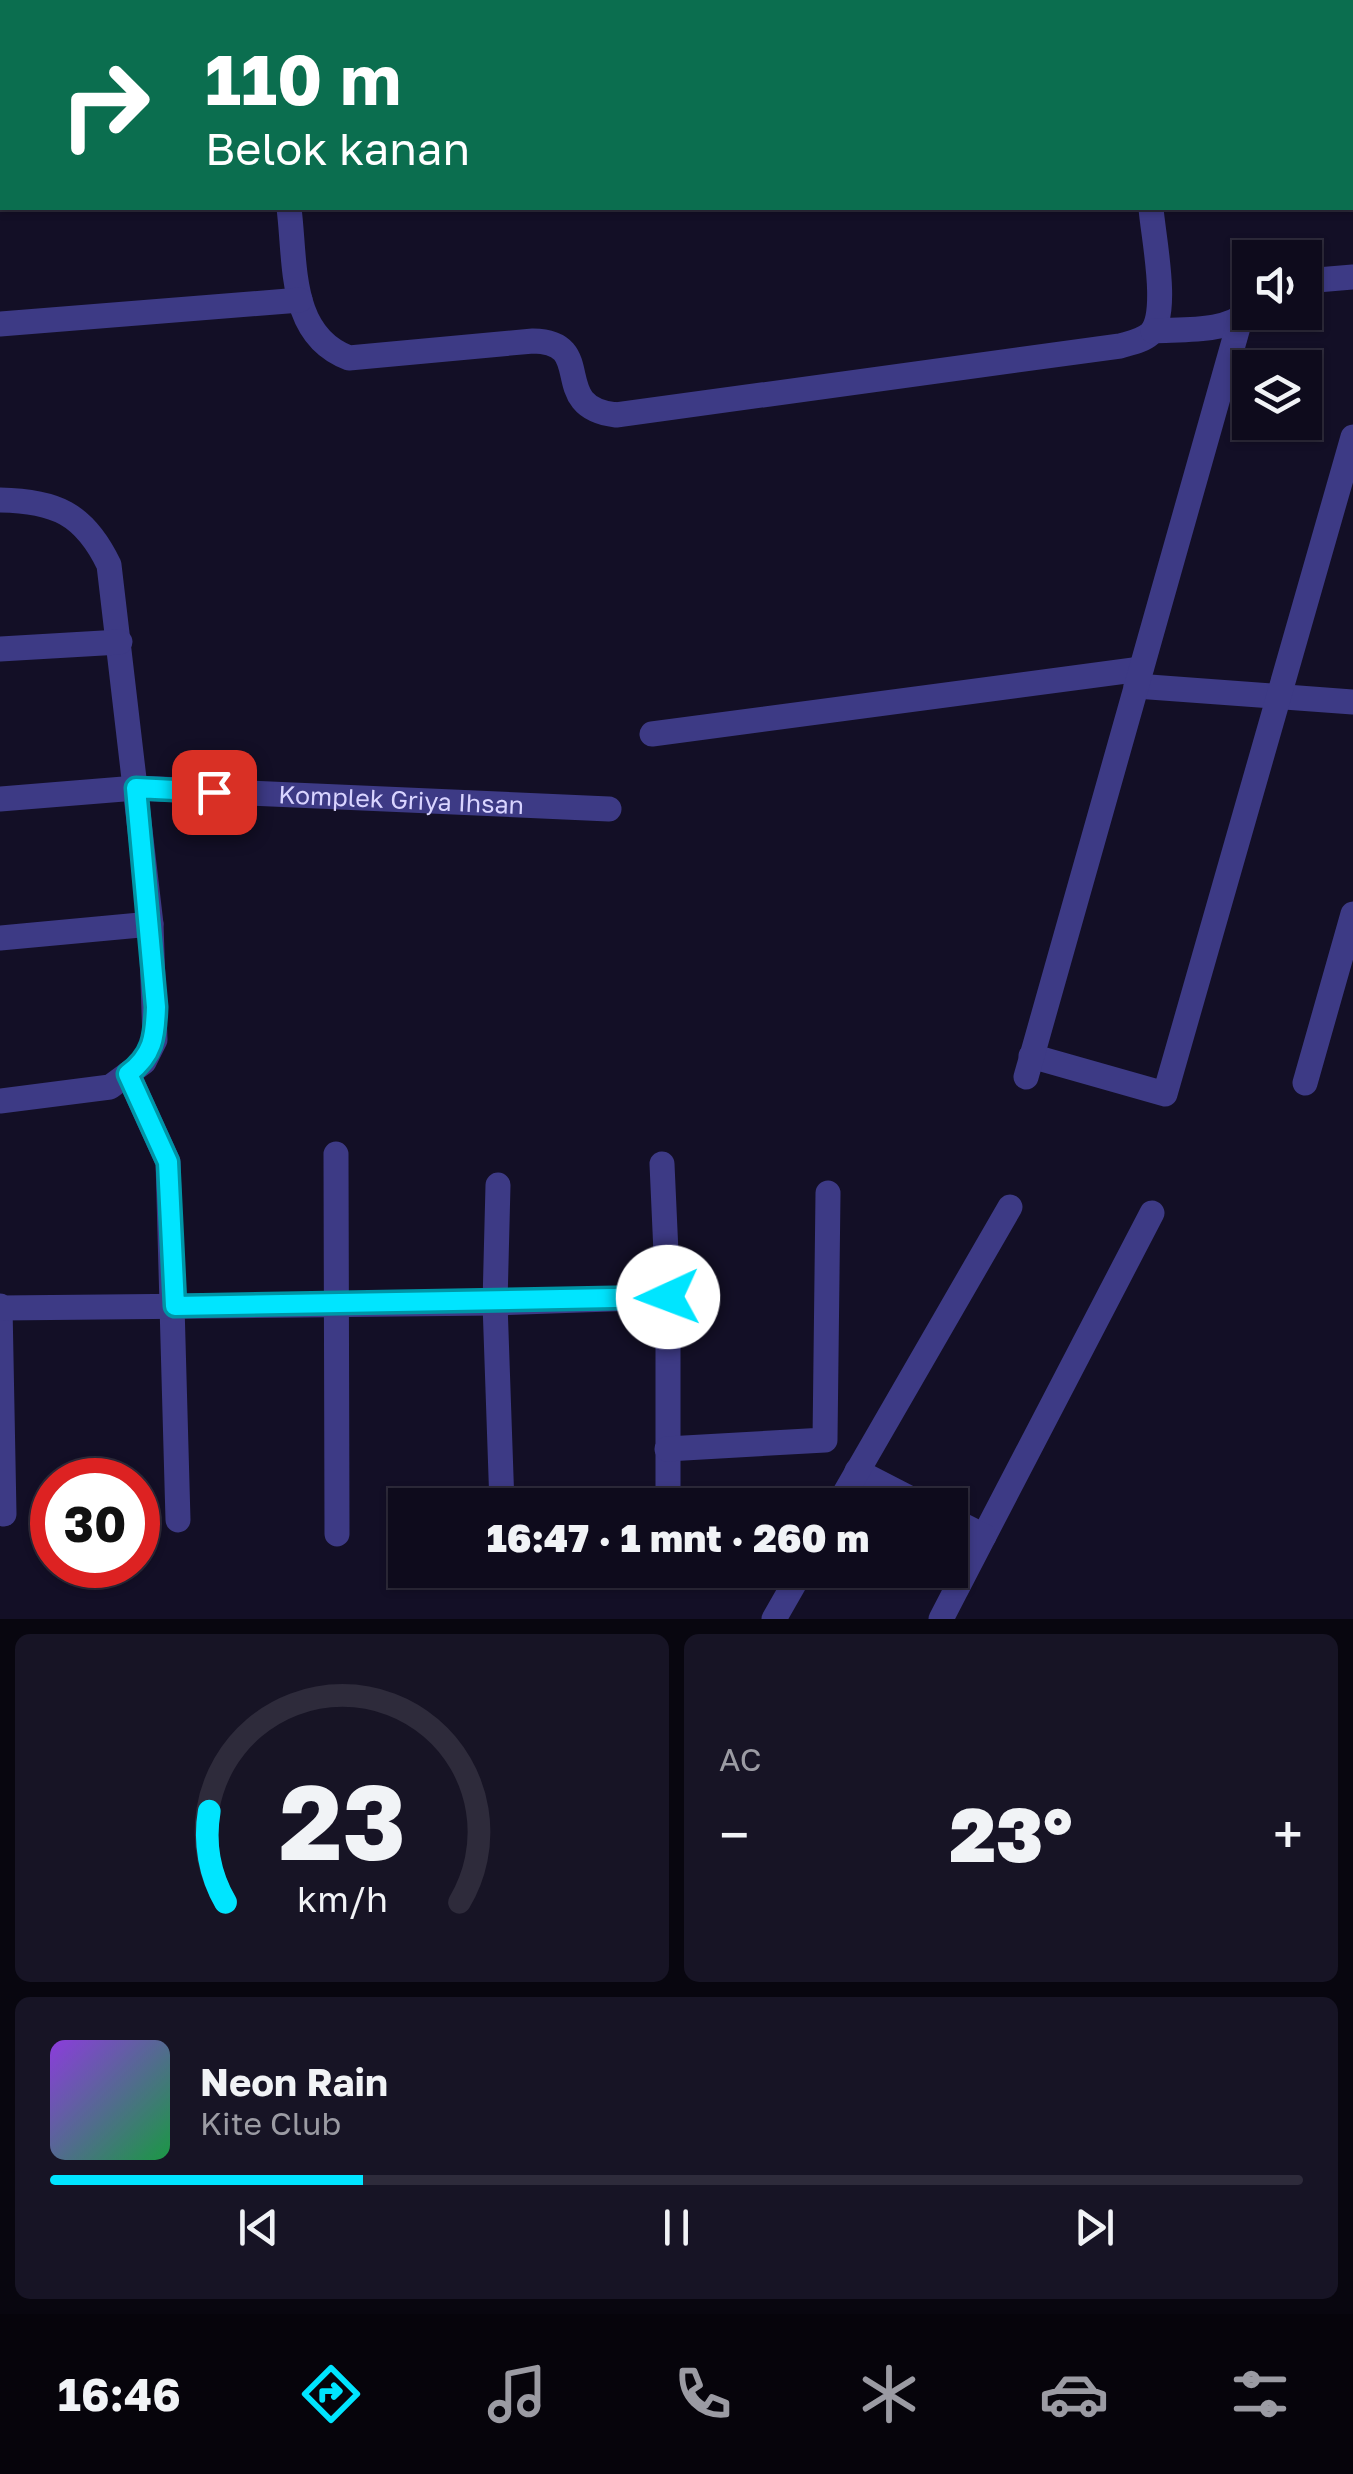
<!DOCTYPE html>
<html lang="id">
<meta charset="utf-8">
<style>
:root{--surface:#0e0b1c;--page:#171425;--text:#f1f3f6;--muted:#9b9ba3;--line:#2e2b3b;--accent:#00e5ff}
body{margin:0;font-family:"Golos Text",sans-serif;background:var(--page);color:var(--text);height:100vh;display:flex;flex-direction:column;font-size:38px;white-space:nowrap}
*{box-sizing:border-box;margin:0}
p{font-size:32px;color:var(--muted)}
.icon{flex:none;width:55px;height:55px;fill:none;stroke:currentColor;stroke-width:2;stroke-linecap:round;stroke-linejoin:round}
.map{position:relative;height:1619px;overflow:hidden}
.sheet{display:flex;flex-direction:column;gap:15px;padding:15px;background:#08060f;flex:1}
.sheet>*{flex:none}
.guide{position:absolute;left:0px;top:0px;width:1355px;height:210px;box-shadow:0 2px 8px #0004,0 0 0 2px var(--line);background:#0b6e4f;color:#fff;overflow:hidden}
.buttons{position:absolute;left:1232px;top:240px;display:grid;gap:20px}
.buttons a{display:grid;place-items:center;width:90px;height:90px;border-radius:0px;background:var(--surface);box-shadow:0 2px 8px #0004,0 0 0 2px var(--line);font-size:50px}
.speed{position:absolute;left:30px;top:1458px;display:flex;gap:20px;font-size:50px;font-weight:700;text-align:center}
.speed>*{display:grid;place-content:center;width:130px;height:130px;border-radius:50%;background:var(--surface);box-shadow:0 2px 8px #0004,0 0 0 2px var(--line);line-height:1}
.speed .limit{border:15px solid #d22;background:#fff;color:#111}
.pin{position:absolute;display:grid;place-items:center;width:85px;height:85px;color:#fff;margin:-42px;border-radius:20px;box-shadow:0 5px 15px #0006}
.me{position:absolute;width:110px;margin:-55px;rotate:268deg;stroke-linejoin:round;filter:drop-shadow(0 0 8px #0008)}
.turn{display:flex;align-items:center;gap:35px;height:210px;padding:0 40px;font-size:45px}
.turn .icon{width:130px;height:130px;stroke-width:2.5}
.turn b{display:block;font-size:70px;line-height:85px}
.big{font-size:75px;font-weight:800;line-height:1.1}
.sheet .card{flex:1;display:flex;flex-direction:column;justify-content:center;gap:15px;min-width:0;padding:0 35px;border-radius:15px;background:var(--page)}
.sheet .dial{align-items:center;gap:0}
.dial svg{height:260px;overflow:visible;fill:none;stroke:var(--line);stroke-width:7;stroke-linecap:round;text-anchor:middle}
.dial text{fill:var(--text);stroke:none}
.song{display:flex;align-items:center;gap:30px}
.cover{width:120px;height:120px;border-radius:15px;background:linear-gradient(135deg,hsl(270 70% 55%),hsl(140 70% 35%))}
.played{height:10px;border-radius:5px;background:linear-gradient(90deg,var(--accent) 25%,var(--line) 25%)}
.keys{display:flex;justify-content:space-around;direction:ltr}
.heat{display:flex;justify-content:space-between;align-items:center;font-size:55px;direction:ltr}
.sheet .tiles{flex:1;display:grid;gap:15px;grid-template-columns:1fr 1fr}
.card:last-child{grid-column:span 2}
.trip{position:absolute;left:388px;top:1488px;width:580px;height:100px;border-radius:0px;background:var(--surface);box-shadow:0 2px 8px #0004,0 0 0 2px var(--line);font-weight:800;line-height:100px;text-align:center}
.menu{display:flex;height:160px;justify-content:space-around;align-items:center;background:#06040b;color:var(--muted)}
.menu .icon{width:70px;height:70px}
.menu .selected{color:var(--accent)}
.menu b{font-size:45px;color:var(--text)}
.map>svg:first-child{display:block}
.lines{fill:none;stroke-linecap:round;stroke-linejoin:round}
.minor{stroke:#3d3a85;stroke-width:25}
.route-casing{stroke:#0095a6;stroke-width:25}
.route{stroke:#00e5ff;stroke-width:18}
.labels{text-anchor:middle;stroke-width:10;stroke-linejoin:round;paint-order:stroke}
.street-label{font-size:25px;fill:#d9d4ff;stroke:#130f26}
</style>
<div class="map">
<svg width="1353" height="1619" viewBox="0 0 1353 1619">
<rect width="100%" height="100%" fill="#130f26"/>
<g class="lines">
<g class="minor">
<polyline points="256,0 256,2"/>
<polyline points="1131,0 1131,2"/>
<polyline points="1311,0 1311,2"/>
<polyline points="0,58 2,57"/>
<polyline points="0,191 2,191"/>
<path d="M289 208C296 263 288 335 349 358L533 341C599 342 546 407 616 415L1120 346C1130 343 1142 341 1150 334 1170 314 1153 236 1151 208"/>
<polyline points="1305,281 1353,277"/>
<polyline points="0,324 300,300"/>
<path d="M1153 331C1181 329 1229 333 1248 311"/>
<path d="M0 500C55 501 84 513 109 565L151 924 155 1040 144 1062 110 1087 0 1101"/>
<polyline points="0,649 120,642"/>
<polyline points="1136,686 1353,702"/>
<polyline points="652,734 1141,669"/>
<path id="s1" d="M0 799 136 788 609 809"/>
<polyline points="0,938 151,924"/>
<polyline points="1031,1056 1165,1094 1353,437"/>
<polyline points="128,1074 168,1162 178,1520"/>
<polyline points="1026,1077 1240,320"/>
<polyline points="1305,1083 1353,914"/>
<polyline points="336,1154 337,1534"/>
<polyline points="662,1164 668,1297"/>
<polyline points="498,1185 495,1303 502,1505"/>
<polyline points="0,1306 4,1514"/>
<polyline points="0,1308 495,1303 668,1297 668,1505"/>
<polyline points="667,1449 825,1440 828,1193"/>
<polyline points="857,1471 923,1505"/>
<polyline points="838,1505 1010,1207"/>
<polyline points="984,1536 1152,1213"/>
<polyline points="774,1619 802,1570"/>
<polyline points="941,1619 984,1536 950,1519"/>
</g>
</g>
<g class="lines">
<defs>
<path id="route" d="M214 792 136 788 156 1007C155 1037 153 1055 128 1074L168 1162 175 1306 668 1297"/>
</defs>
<use href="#route" class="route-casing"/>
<use href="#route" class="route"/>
</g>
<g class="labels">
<g class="street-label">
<text dy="9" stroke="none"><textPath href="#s1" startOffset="402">Komplek Griya Ihsan</textPath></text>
</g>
</g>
</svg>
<div class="buttons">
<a><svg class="icon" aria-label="sound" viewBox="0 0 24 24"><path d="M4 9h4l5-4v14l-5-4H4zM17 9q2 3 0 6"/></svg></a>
<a><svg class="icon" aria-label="layers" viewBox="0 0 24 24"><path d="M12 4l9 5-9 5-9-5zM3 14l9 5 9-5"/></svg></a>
</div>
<div class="speed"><div class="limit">30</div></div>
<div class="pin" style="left:214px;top:792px;background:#d93025"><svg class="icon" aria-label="arrive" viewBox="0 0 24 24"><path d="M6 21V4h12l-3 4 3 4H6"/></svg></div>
<svg class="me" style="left:668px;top:1297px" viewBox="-20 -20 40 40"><circle r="19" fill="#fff"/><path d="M0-13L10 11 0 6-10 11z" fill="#00e5ff"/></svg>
<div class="trip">16:47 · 1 mnt · 260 m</div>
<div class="guide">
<div class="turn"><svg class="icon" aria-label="right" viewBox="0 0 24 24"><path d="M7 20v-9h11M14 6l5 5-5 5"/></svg><div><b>110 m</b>Belok kanan</div></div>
</div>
</div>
<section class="sheet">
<div class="tiles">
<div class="card dial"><svg viewBox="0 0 100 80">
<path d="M14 69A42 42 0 1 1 86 69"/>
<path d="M14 69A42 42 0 0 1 9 41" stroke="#00e5ff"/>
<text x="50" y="56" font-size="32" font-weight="700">23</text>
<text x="50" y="72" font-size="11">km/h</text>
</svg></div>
<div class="card"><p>AC</p>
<div class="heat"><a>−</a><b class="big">23°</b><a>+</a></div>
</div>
<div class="card">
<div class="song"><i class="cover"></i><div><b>Neon Rain</b><p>Kite Club</p></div></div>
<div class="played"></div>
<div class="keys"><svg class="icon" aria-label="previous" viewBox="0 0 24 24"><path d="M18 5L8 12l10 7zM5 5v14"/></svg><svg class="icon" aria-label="pause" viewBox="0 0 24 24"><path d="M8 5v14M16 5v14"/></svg><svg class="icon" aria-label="next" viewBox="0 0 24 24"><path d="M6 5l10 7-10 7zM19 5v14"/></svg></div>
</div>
</div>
</section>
<nav class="menu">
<b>16:46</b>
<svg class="icon selected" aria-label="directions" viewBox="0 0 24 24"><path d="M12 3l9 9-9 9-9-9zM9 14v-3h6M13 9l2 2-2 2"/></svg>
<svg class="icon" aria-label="music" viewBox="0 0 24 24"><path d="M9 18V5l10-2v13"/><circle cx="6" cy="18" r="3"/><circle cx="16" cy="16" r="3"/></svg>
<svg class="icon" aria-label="phone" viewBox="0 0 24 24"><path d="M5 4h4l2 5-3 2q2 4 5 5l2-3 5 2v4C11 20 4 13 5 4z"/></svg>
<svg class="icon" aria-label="climate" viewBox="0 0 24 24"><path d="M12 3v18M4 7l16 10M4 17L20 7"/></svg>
<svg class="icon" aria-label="car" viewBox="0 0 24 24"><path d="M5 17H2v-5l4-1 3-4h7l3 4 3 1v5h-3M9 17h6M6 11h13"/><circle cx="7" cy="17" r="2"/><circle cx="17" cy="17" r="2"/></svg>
<svg class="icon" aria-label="filters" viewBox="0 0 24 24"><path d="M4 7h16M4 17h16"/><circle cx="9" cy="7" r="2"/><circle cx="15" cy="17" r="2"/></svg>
</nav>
